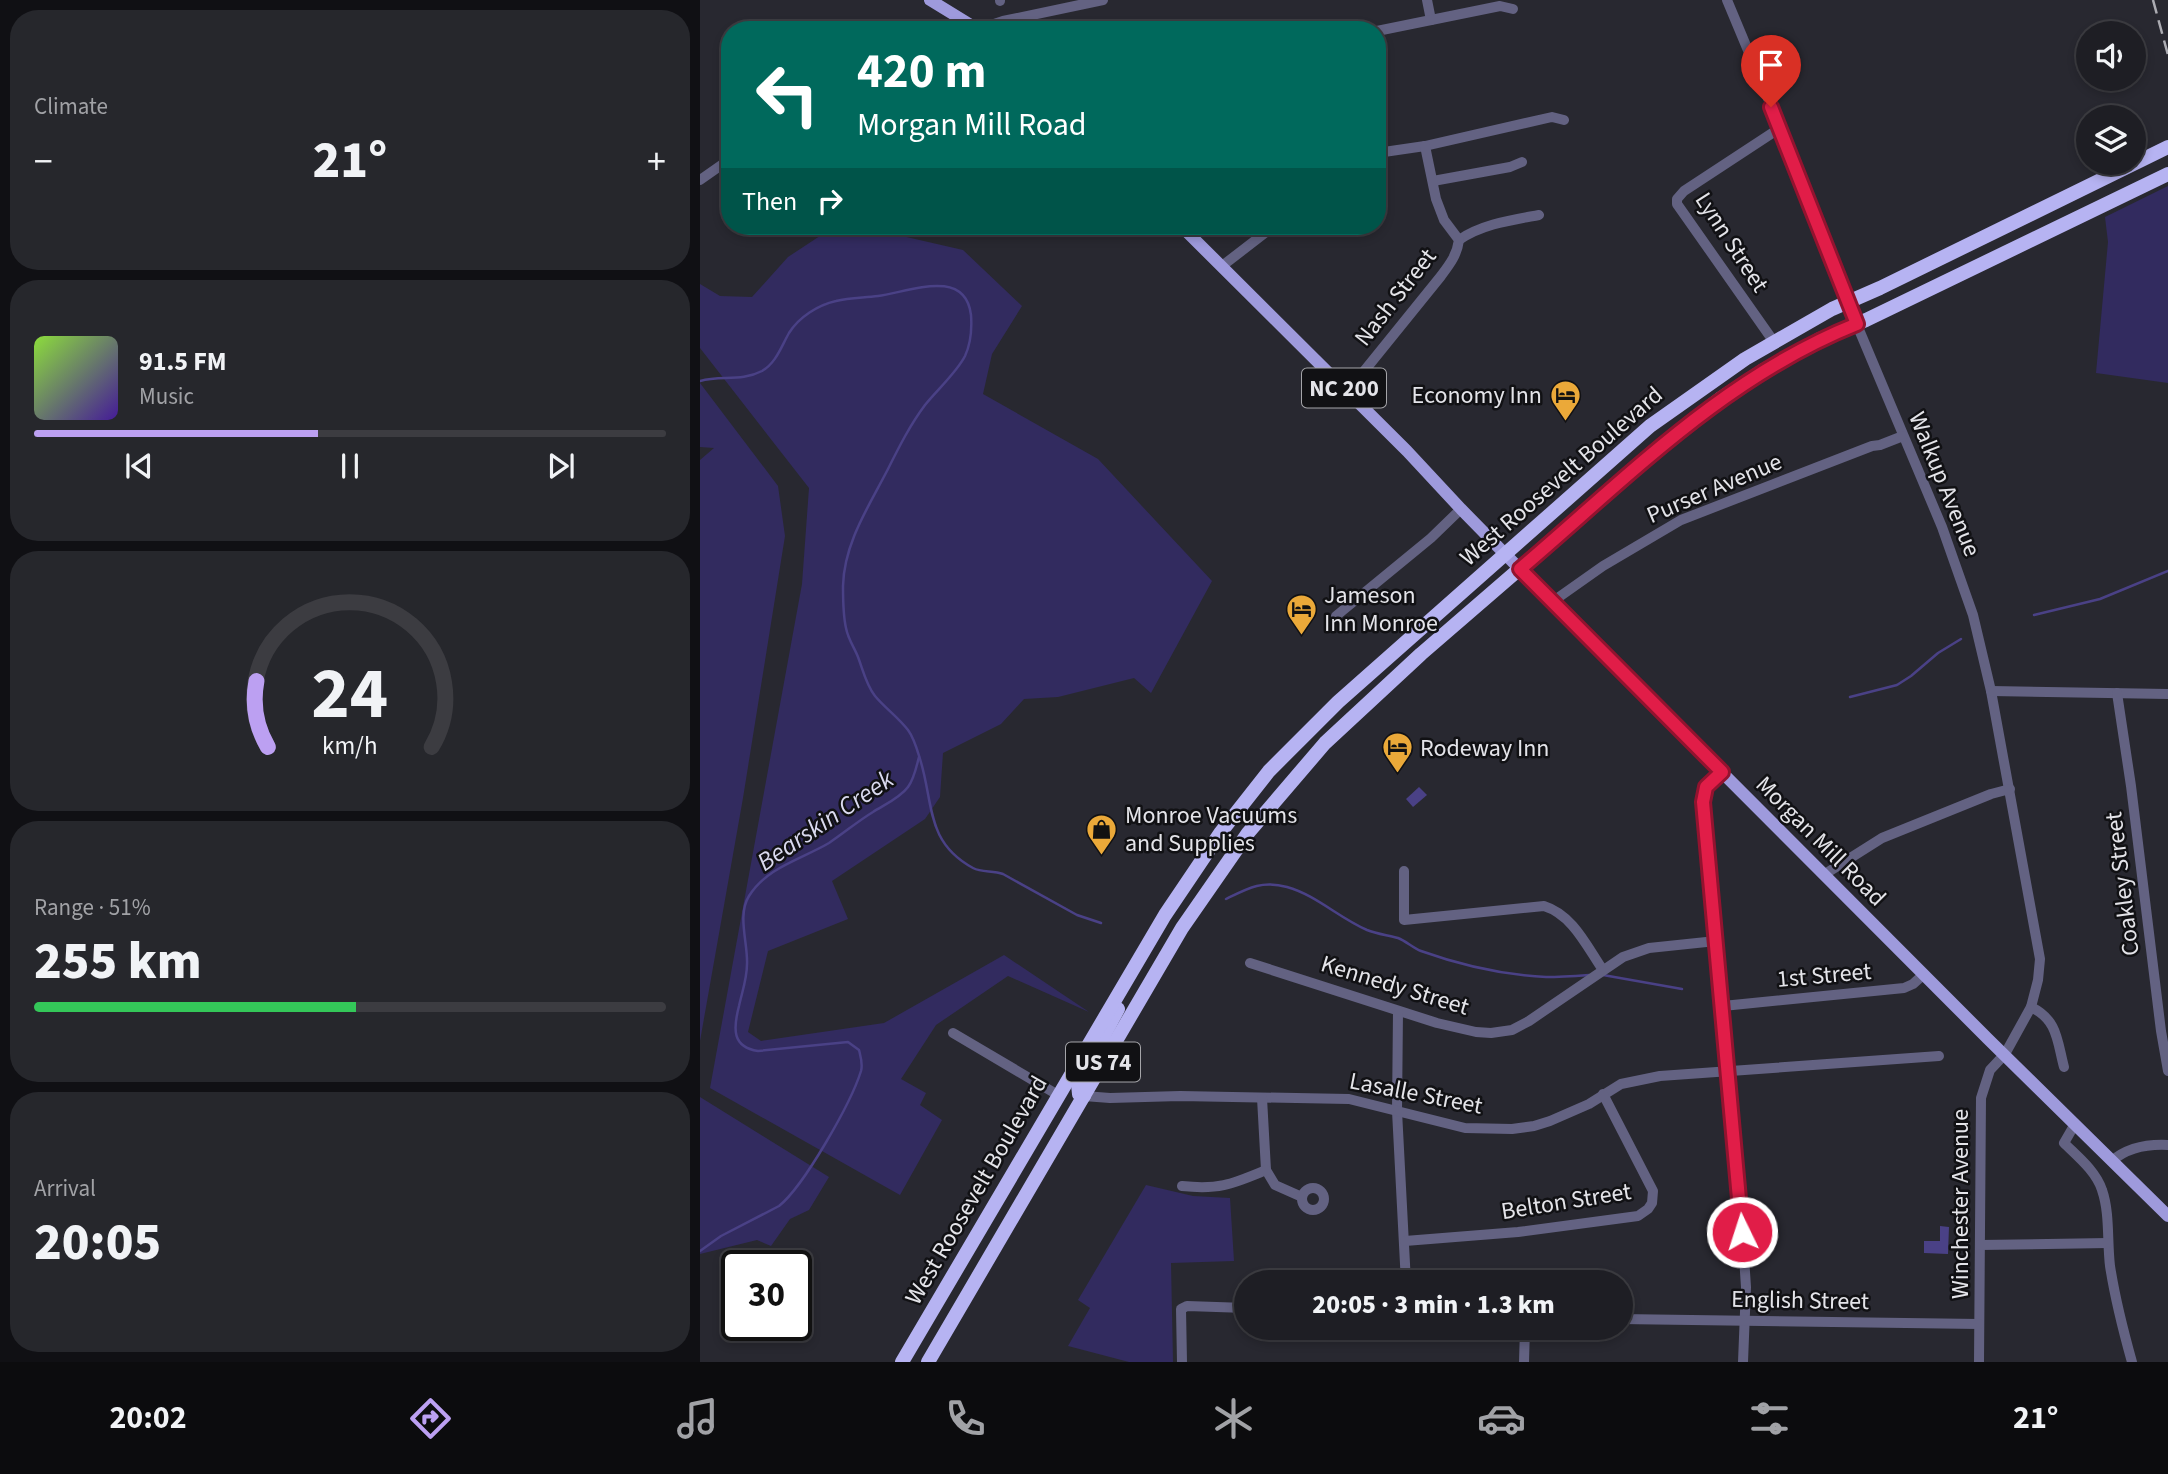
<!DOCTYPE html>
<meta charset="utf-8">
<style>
:root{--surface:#1e1e24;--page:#26272c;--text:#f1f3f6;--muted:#a1a2a6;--line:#3c3c41;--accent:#bca0f2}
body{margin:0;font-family:"Source Sans 3",sans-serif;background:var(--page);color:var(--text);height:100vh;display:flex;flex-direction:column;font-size:26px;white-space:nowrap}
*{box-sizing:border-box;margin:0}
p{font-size:23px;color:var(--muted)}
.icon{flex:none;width:38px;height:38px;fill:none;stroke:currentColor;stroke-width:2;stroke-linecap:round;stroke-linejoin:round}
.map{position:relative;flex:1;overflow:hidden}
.details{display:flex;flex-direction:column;gap:10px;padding:10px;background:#101014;width:700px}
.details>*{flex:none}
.banner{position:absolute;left:21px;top:21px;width:665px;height:214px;border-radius:28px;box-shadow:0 4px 10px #0003,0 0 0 2px var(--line);background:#00695c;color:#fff;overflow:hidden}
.tools{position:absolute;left:1376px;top:21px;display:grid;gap:14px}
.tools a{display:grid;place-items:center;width:70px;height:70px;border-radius:50%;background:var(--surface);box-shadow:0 4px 10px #0003,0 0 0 2px var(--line);font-size:35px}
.speed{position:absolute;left:21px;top:1250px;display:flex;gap:14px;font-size:35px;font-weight:700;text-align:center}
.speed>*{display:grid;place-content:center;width:91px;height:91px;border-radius:50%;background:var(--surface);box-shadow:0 4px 10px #0003,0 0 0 2px var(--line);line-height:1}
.speed .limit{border:4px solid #111;border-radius:10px;background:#fff;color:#111}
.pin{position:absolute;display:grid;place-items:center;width:60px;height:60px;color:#fff;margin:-72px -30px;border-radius:50% 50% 50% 0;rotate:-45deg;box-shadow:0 0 7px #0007}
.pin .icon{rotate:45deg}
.me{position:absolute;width:77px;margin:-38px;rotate:356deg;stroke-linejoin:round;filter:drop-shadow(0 0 5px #0008)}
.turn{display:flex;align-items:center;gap:24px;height:147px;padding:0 21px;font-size:32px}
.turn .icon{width:91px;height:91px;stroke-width:2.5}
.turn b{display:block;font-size:49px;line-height:60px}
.then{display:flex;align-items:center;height:66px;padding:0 21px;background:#0003;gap:14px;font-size:26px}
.big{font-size:52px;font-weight:800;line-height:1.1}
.details .tile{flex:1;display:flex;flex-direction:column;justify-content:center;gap:10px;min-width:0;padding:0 24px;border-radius:28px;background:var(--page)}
.details .dial{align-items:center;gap:0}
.dial svg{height:182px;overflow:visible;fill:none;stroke:var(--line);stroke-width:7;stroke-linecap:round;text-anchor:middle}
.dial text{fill:var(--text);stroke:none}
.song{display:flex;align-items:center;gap:21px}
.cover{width:84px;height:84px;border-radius:10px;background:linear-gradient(135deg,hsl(90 70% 55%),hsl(260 70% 35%))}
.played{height:7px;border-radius:4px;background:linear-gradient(90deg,var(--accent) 45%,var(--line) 45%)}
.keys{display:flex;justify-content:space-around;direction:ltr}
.heat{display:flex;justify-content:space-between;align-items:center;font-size:38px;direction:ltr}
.charge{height:10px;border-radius:5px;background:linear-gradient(90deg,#34c759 51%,var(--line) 0)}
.trip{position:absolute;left:534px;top:1270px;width:399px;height:70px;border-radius:35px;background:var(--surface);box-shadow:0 4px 10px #0003,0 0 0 2px var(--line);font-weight:800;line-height:70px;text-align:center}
.tab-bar{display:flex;height:112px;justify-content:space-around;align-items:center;background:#0c0c0e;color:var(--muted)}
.tab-bar .icon{width:49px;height:49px}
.tab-bar .current{color:var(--accent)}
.tab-bar b{font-size:32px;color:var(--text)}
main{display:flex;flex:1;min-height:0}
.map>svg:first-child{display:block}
.green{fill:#322b5f}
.water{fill:#4a4186}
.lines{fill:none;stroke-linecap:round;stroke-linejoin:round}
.stream{stroke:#4a4186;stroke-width:2.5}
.minor{stroke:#636282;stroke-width:10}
.major{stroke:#9e9adc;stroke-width:12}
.highway{stroke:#b6b3f2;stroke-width:14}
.rail{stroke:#acacb2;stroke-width:2.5;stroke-dasharray:14 7;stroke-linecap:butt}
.route-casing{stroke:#92132f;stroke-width:18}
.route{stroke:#e11d48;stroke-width:12}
.labels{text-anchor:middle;stroke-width:5;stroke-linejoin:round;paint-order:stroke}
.shield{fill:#111114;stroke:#a5a5a9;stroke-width:2}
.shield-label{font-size:23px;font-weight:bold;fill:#e4e4e9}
.street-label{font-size:24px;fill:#e4e4e9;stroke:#111114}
.poi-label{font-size:24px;fill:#e4e4e9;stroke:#111114;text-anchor:start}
.water-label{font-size:26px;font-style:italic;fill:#dadaef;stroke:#111114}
</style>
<main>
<section class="details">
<div class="tile"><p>Climate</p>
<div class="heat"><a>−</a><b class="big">21°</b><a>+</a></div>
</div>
<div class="tile">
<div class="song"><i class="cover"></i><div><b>91.5 FM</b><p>Music</p></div></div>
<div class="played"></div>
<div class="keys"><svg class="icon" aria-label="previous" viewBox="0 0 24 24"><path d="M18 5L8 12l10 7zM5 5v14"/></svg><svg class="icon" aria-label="pause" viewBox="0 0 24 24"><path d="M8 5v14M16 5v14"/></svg><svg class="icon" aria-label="next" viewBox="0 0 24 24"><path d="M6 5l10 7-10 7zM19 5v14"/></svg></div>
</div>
<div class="tile dial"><svg viewBox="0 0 100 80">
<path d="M14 69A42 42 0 1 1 86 69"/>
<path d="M14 69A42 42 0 0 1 9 40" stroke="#bca0f2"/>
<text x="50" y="56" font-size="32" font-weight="700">24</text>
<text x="50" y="72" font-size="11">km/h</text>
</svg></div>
<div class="tile"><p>Range · 51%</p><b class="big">255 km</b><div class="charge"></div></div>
<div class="tile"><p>Arrival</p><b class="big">20:05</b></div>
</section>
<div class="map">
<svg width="1468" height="1362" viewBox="0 0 1468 1362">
<rect width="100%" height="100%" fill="#282830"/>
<g class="green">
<polygon points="1468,186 1468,383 1396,373 1408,242 1405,217"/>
<polygon points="129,230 176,230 263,250 322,306 292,354 283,394 398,459 512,581 451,693 434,678 358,697 324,699 301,724 243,753 240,797 225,819 132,881 148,919 68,951 48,1032 61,1041 184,1023 304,955 389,1012 308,976 236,1025 201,1079 226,1093 220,1105 242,1120 200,1195 10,1088 102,584 109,488 0,348 0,284 20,296 52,297 88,257"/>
<polygon points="0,383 78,486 85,536 43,798 0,1041 0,460 14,448 0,447"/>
<polygon points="0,1097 129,1177 109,1210 90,1219 71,1246 57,1240 0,1254"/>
<polygon points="446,1185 493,1196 530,1198 534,1261 471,1263 473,1362 429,1362 368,1346 390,1308 378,1300"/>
</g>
<g class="water">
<polygon points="719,787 727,795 713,807 706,799"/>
<polygon points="1240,1226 1249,1227 1248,1254 1224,1253 1224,1241 1240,1241"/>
</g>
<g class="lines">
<g class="stream">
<path d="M0 381C21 375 41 382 62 371 76 363 81 347 89 333 99 317 118 305 136 301 150 297 164 298 178 296 206 293 265 266 271 315 272 329 271 343 265 356 257 372 237 390 225 405 210 425 199 447 188 469 169 506 144 543 143 586 143 599 143 615 146 628 148 639 154 647 158 657 163 670 166 685 175 696 185 708 198 717 208 730 214 738 217 749 220 759 234 803 225 842 273 868 282 873 293 870 303 874L377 915 401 923"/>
<polyline points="1334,615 1400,599 1468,571"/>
<polyline points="1150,697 1197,685 1211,676 1238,653 1261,639"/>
<path d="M526 899C548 888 562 880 587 887 616 895 639 918 667 930 677 934 687 935 698 938 706 941 713 948 721 951 760 965 805 975 846 977 860 977 875 976 889 975"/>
<polyline points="903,975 982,989"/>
<path d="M0 1251 21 1236 79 1206C104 1186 151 1103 161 1071 163 1064 161 1058 159 1050L148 1042 58 1051C32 1047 33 1029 39 1006 42 992 47 979 47 964 48 943 37 915 49 896 67 867 102 859 129 843 144 833 158 821 173 812 184 805 200 798 208 787 214 779 216 768 219 757"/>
</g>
<g class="minor">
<polyline points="727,0 731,20"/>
<polyline points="1027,0 1085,139 1152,313 1242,527 1273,615 1291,691 1340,959 1338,980 1331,1007 1305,1054 1290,1070 1281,1098 1279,1362"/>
<polyline points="300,1 300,0"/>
<polyline points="276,30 303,21 403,0"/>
<polyline points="677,31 800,6 813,9"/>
<polyline points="677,153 725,146 852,117 864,120"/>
<polyline points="0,180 30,159"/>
<polyline points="733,181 810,167 822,162"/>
<path d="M759 240C782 224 812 220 839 215"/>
<polyline points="522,266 574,226"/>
<polyline points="1074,342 977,204 977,199 984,191 1080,128"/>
<path d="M648 391 741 276C750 264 757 255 759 240L744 220 736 199 725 146"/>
<polyline points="852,602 903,566 981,520 1172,446 1180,445 1203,436"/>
<polyline points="636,616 731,538 761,509"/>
<polyline points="1291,691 1468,694"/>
<polyline points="1417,693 1431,786 1461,1031 1468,1071"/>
<polyline points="1022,772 1006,787 1003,802 1041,1212 1046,1287 1043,1362"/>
<path d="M704 871V920L844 906C873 915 887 947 903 970"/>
<polyline points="1125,874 1182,838 1291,794 1310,789"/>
<polyline points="550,963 737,1023 776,1032 791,1033 812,1030 829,1021 923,957 949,948 1016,941"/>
<polyline points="1023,1006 1204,988 1213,984 1224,974"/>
<path d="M1331 1007C1358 1020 1357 1041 1364 1067"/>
<polyline points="698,1011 697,1111 706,1283"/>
<polyline points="253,1033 358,1095"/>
<polyline points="384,1096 410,1098 480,1096 649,1099 765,1128 812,1129 834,1126 850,1121 889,1104 921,1084 960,1076 1239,1056"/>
<polyline points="562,1098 566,1170 575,1185 602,1197"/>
<path d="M1375 1124 1364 1143C1377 1156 1396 1171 1402 1190 1410 1213 1407 1241 1410 1266 1415 1298 1423 1330 1432 1362"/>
<path d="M1412 1161C1428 1147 1447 1144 1468 1145"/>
<path d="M482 1186C520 1190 532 1184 566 1170"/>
<circle cx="613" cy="1199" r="11"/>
<polyline points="705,1241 818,1232 938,1216 948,1209 952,1203 953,1191 903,1094"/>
<polyline points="1280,1245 1408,1243"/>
<polyline points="920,1319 1279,1324"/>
<polyline points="482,1362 481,1309 487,1306 546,1308"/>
<polyline points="824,1362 825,1328"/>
</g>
<g class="major">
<polyline points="230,0 279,30"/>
<polyline points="481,226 707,451 761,509 852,602 1288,1039 1468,1216"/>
</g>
<g class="highway">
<polyline points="384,1096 379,1094 378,1084 418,1009"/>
<polyline points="202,1362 465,915 521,832 569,771 638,702 950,426 1045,359 1132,309 1180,288 1468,147"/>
<polyline points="228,1362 482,928 548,833 625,743 721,654 981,429 1021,398 1062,371 1120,339 1166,320 1468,174"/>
</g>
<polyline class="rail" points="1453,0 1468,55"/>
</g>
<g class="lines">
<defs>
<path id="route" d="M1042 1232 1003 802 1006 787 1022 772 820 569C927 478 1024 377 1157 324L1071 107"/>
</defs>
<use href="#route" class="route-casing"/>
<use href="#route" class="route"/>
</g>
<defs>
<symbol id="hotel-pin" viewBox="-11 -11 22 30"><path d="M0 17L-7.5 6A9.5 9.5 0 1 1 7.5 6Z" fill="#eba939" stroke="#111114"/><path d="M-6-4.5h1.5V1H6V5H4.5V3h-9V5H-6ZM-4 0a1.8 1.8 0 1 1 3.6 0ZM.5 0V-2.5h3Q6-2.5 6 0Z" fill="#111"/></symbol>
<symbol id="shop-pin" viewBox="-11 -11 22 30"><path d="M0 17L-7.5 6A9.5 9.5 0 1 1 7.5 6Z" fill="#eba939" stroke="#111114"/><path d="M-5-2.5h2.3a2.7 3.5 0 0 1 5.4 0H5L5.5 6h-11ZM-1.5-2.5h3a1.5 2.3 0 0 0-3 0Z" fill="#111"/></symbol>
</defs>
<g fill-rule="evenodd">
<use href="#hotel-pin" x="848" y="378" width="35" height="47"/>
<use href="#hotel-pin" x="584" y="592" width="35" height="47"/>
<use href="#hotel-pin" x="680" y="730" width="35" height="47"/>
<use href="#shop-pin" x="384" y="812" width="35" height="47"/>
</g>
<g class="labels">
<g class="shield">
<rect x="602" y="368.5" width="84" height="39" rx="5"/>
<rect x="366" y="1042.5" width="74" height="39" rx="5"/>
</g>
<g class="shield-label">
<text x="644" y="396">NC 200</text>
<text x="403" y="1070">US 74</text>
</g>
<g class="street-label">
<text transform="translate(1032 242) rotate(57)" y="8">Lynn Street</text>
<text transform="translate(695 297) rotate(-52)" y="8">Nash Street</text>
<text transform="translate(861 476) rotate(-41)" y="8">West Roosevelt Boulevard</text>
<text transform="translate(1245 484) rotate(68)" y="8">Walkup Avenue</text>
<text transform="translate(1014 488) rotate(-23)" y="8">Purser Avenue</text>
<text transform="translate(1121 841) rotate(45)" y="8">Morgan Mill Road</text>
<text transform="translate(1422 884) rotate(-97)" y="8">Coakley Street</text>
<text transform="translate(1124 975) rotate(-5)" y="8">1st Street</text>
<text transform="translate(695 985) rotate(17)" y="8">Kennedy Street</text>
<text transform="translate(716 1093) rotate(11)" y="8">Lasalle Street</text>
<text transform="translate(276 1190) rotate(-60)" y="8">West Roosevelt Boulevard</text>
<text transform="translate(866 1201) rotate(-9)" y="8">Belton Street</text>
<text transform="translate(1260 1204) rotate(-90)" y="8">Winchester Avenue</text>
<text transform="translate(1100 1300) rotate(1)" y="8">English Street</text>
</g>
<g class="poi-label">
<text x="842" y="403" text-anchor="end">Economy Inn</text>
<text x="624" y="603">Jameson<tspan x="624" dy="28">Inn Monroe</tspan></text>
<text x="720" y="756">Rodeway Inn</text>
<text x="425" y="823">Monroe Vacuums<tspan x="425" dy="28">and Supplies</tspan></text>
</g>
<g class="water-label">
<text transform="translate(125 820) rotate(-34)" y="9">Bearskin Creek</text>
</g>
</g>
</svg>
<div class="tools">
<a><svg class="icon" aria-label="sound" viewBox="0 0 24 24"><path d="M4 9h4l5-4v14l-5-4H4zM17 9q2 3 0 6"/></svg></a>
<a><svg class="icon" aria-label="layers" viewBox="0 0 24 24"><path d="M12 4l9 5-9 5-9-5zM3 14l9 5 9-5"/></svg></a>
</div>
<div class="speed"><div class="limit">30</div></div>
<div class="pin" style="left:1071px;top:107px;background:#d93025"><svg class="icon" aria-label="arrive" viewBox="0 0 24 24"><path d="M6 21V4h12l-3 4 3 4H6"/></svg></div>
<svg class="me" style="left:1042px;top:1232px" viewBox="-20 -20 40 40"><circle r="17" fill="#e11d48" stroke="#fff" stroke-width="3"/><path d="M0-11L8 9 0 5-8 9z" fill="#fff"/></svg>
<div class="trip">20:05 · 3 min · 1.3 km</div>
<div class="banner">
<div class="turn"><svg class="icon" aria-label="left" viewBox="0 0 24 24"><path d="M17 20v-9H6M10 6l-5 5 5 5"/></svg><div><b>420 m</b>Morgan Mill Road</div></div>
<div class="then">Then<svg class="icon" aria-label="right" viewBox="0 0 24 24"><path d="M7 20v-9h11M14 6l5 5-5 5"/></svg></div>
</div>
</div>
</main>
<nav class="tab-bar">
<b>20:02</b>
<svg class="icon current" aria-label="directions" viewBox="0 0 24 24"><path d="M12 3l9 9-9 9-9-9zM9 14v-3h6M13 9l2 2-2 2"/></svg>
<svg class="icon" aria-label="music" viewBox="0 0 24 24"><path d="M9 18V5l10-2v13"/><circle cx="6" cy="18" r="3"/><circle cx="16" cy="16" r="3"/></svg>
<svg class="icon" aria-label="phone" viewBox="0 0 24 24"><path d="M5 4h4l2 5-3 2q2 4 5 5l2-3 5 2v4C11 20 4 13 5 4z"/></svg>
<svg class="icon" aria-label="climate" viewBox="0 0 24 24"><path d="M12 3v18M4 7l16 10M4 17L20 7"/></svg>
<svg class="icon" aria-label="car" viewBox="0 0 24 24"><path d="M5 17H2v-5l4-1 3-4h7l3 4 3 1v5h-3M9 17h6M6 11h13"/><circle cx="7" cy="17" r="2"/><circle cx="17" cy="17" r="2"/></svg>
<svg class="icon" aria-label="filters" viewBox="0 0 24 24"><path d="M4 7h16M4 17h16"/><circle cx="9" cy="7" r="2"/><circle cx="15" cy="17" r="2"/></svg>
<b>21°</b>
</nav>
